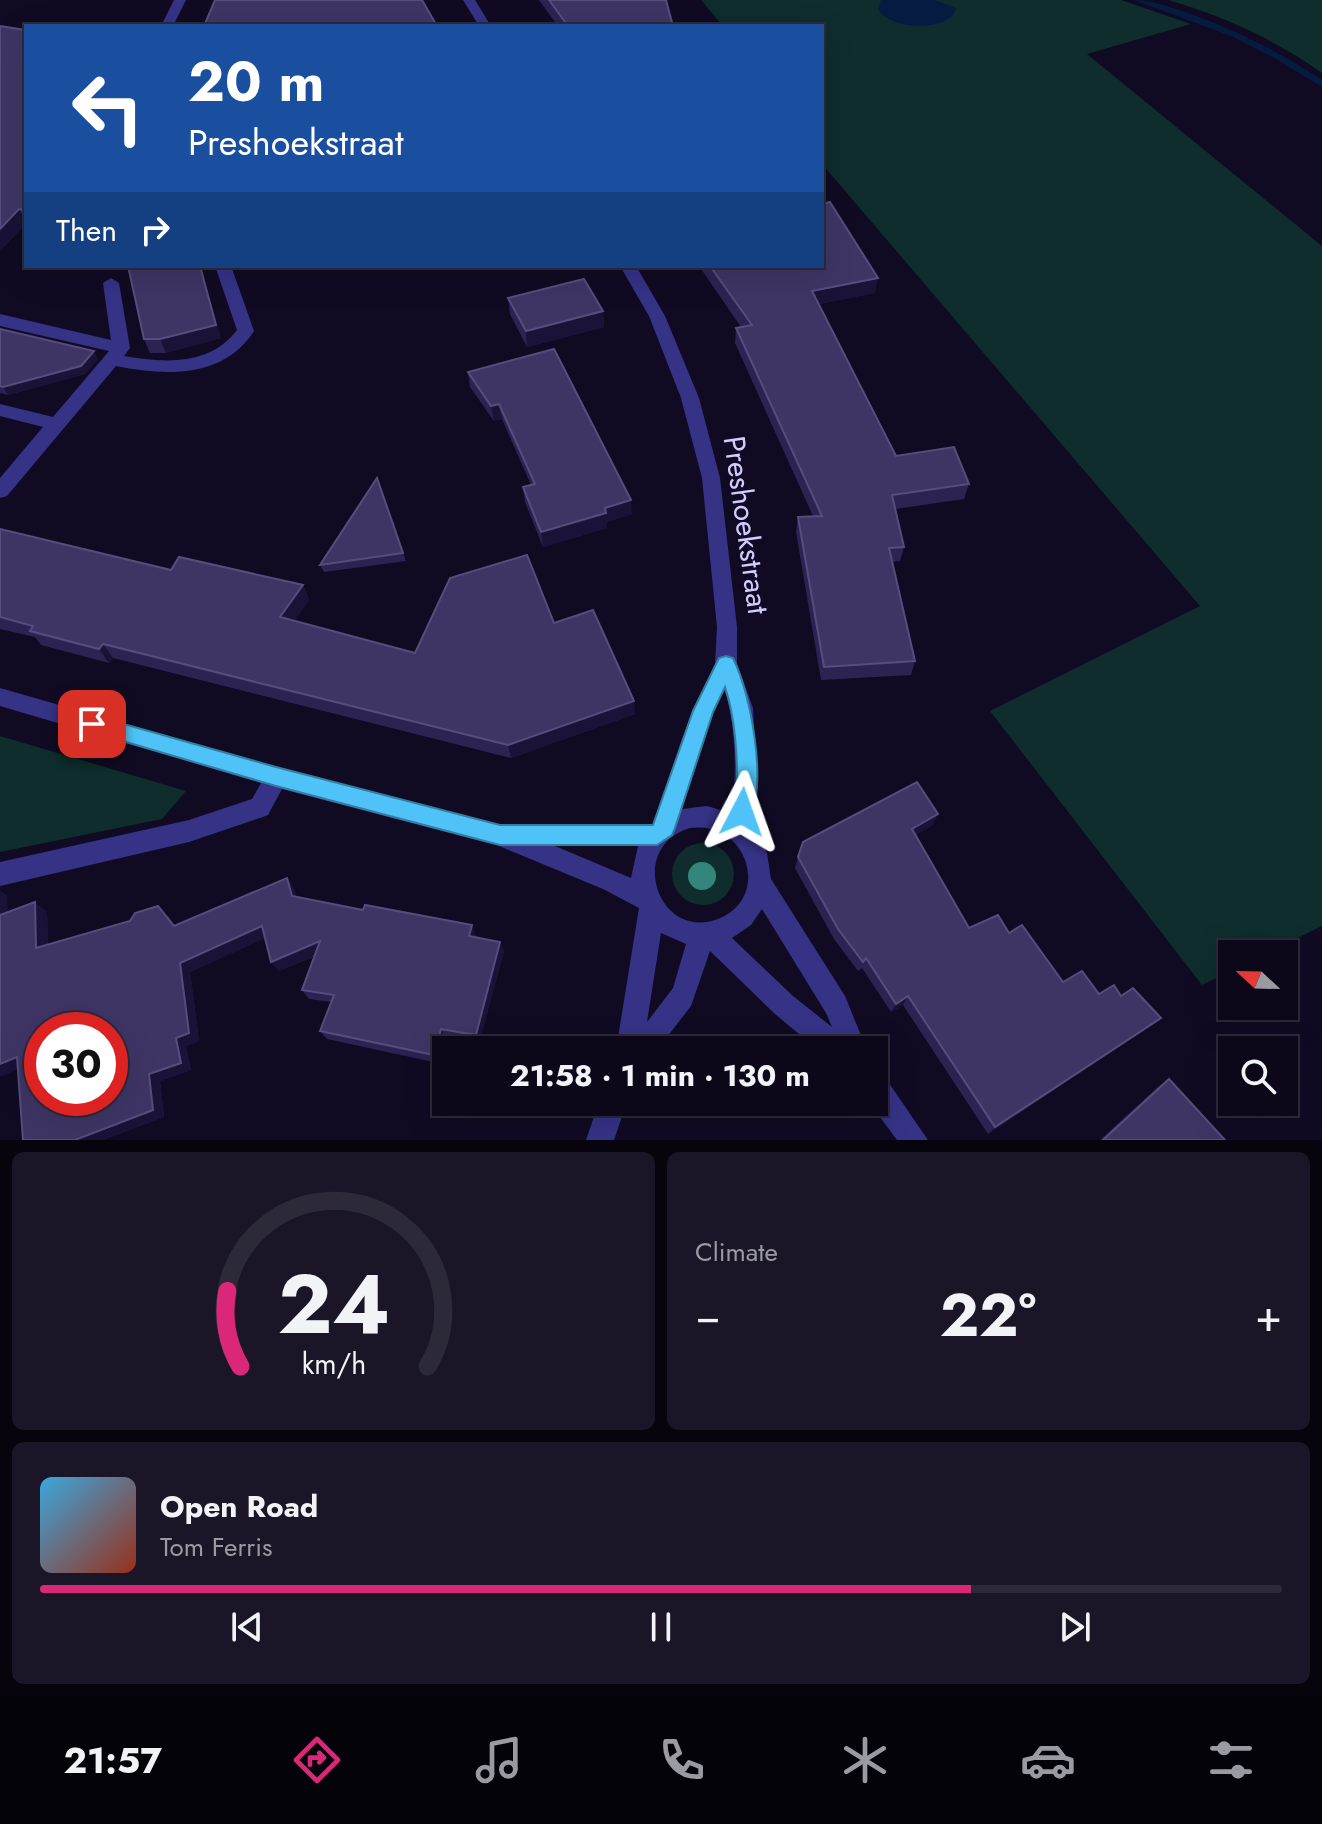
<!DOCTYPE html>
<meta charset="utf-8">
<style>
:root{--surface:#0c081a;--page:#1a1627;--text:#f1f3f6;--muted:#9a9aa2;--line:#2c2939;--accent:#db2777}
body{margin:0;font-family:Jost,sans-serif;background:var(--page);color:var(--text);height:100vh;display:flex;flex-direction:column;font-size:30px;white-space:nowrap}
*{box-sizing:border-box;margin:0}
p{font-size:26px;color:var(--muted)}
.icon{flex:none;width:44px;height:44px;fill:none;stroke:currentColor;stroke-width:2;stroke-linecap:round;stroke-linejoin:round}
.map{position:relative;height:1140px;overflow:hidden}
.sheet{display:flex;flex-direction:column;gap:12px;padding:12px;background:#07040e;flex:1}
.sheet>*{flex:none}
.guide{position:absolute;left:24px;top:24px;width:800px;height:244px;border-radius:0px;box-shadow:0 8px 32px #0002,0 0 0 2px var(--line);background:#1a4fa0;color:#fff;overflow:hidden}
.needle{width:52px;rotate:292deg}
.buttons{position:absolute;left:1218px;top:940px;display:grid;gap:16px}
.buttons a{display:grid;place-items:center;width:80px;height:80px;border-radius:0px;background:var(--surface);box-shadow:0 8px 32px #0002,0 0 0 2px var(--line);font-size:40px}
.speed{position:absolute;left:24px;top:1012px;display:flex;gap:16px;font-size:40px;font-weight:700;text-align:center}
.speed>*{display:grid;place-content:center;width:104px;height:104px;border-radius:50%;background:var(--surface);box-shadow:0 8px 32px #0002,0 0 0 2px var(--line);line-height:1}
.speed .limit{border:12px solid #d22;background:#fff;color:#111}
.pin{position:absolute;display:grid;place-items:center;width:68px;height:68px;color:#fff;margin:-34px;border-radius:16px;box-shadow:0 4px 12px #0006}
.me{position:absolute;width:88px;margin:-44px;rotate:4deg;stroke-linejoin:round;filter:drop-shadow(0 0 6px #0008)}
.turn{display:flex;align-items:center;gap:28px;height:168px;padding:0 32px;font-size:36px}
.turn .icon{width:104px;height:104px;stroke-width:2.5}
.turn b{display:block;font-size:56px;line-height:68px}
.then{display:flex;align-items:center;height:76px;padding:0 32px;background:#0003;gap:16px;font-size:30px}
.big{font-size:60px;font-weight:700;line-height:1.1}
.sheet .widget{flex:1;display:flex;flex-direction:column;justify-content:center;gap:12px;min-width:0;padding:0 28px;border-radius:12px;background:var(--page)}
.sheet .dial{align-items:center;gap:0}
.dial svg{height:208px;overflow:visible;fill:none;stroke:var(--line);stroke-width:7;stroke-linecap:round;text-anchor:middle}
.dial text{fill:var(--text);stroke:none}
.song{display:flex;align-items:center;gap:24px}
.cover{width:96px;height:96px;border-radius:12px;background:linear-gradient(135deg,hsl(200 70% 55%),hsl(10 70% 35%))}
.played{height:8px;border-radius:4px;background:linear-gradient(90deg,var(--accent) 75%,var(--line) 75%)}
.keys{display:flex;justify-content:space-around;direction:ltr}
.heat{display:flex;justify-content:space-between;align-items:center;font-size:44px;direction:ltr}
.sheet .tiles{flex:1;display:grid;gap:12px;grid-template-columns:1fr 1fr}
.widget:last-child{grid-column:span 2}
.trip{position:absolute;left:432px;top:1036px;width:456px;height:80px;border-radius:0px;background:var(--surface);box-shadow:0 8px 32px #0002,0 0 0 2px var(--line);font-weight:700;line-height:80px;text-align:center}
.tab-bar{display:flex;height:128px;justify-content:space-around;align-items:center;background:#05030a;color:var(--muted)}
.tab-bar .icon{width:56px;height:56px}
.tab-bar .on{color:var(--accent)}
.tab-bar b{font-size:36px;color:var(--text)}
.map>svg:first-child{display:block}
.green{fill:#0e2d2c}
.water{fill:#051b42}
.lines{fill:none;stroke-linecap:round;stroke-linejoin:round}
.stream{fill:#051b42;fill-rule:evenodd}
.lane{fill:#363286;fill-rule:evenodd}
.street{fill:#363286;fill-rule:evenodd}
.tree{fill:#32867c}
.wall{fill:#2d2352}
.shaded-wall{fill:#1a1237}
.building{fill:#3e3565;stroke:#564d7d;stroke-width:2;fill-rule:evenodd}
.route{fill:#4fc3f7;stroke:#337fa1;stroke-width:2}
.labels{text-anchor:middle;stroke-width:8;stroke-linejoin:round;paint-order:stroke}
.street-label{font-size:30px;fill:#d3cdff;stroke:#100b23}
</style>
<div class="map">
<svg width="1322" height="1140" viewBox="0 0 1322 1140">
<rect width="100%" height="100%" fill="#100b23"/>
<g class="green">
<polygon points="701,0 1121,0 1191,24 1087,54 1322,246 1322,926 1265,954 1232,954 1232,970 1202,985 990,711 1200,606 822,164 822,26 723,26"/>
<path d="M1168 0H1322V73C1277 41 1222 15 1168 0Z"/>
<polygon points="0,736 186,791 162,819 0,852"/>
<circle cx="703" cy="874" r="31"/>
</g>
<path class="water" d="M881 0H934L956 8C951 33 888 30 878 9Z"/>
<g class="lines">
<path class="stream" d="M1134 0C1151 0 1166 6 1182 11 1232 28 1278 51 1322 80V87L1276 59 1231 36Z"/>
<path class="lane" d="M215 266H231L254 331C223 379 166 376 116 366L7 496 0 498V478L43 427 0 416V404L53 417 109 351 0 326V314L111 340 103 283 111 278 119 283 130 348 124 356C164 363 210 366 237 330Z"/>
<g class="street">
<polygon points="174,0 186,0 173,26 161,26"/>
<polygon points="463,0 475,0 491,26 479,26"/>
<path d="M620 266H636L665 316 699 398 720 478 737 627V664L753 708 757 795 751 826 767 853 771 879 845 996 867 1050H818L775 1014 710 951 691 1006 657 1050H616L639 908 603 889 499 846 282 789 268 815 260 818 189 842 0 886V862L189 820 252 799 261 783 0 706V688L276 767 506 826 654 824 692 711 715 664 717 627 702 478 681 398 649 316ZM724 689C736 722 738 779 730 813L707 806 682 809 714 711ZM690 828C748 820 772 898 718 919 658 942 626 847 690 828ZM555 846H638L631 878ZM762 909 826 1013 832 1027 793 996 732 938 751 925ZM661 933 686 944 673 988 647 1022Z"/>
<polygon points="874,1073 884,1076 928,1140 897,1140 869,1102 874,1102"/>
<polygon points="599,1102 627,1102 614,1140 586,1140"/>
</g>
</g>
<circle class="tree" cx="702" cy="876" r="14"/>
<g class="wall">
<polygon points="539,0 666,0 673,26 558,26"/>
<polygon points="26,30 26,223 0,251"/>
<polygon points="699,266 822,266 875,293 819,304 896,456 969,484 964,499 895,509 904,547 900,561 892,562 915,661 911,675 821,680 796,532 798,517 813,516 735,343 736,328 741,327"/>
<polygon points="508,298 603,311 604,327 527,347 510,314"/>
<polygon points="0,329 98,359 85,374 8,395 0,393"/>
<polygon points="221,338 166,353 150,353 144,339"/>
<polygon points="468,372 632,514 607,522 607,528 543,547 525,502 523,487 531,485 502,419 494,421 470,387"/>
<polygon points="377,478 406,561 324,572 320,565"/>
<polygon points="0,529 171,570 303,585 309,600 294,621 415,653 554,623 635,714 511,758 113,658 109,663 41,645 35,637 0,629"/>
<polygon points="933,825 915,835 969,928 1009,933 1063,982 1099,994 1121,996 1161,1018 1150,1026 988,1134 903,1005 891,1012 862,968 858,971 834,939 795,868 798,857"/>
<polygon points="287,878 294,888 296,897 476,935 475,937 500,942 504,951 479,1043 445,1037 438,1063 327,1039 320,1031 331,1002 309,999 302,990 315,956 279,971 265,938 190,972 199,1041 186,1046 191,1070 160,1081 164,1117 103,1140 23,1140 7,895 8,912 47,912 48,945 168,916 175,926"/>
<polygon points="1169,1079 1225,1140 1100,1140 1158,1087"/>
</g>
<g class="shaded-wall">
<polygon points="19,209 26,223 0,251 0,229"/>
<polygon points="200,266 201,266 221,338 166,353 160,339"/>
<polygon points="878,278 875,293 810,306 812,291"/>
<polygon points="603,311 604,327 527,347 526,331"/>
<polygon points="94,351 98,359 85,374 8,395 3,387"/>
<polygon points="499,404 502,419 494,421 491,406"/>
<polygon points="631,500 632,514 607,522 607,528 543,547 541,532 605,508"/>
<polygon points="303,585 309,600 287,631 280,617"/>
<polygon points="103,644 113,658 109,663 99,649"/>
<polygon points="634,701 635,714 511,758 508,745"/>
<polygon points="938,814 933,825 907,840 912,829"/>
<polygon points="287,878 294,888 299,906 292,896"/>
<polygon points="0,890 7,895 9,926 0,919"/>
<polygon points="35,902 47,912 49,958 36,948"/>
<polygon points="472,925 476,935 472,945 469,936"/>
<polygon points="262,926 270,936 190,972 199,1041 186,1046 191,1070 160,1081 164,1117 103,1140 75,1140 149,1074 176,1038 180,963"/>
<polygon points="320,941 327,950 279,971 271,962"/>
<polygon points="500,942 504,951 479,1043 476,1035"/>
<polygon points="908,996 903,1005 891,1012 896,1004"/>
<polygon points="1161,1018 1150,1026 988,1134 995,1127"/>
<polygon points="441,1029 445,1037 438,1063 434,1055"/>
<polygon points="17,1057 31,1064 0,1077 0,1064"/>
</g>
<g class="building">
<polygon points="215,0 422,0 437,26 204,26"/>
<polygon points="549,0 666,0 673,26 568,26"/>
<polygon points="0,26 26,30 26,210 19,209 0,229"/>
<polygon points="830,202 878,278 812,291 896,456 954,447 969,484 892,495 904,547 889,548 915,661 824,667 798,517 822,516 736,328 752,325 710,266 822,266 822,204"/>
<polygon points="128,266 200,266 216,325 160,339 144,339"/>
<polygon points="584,279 603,311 526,331 508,298"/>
<polygon points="0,329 94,351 81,366 3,387 0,386"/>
<polygon points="554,349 631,500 605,508 606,513 541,532 523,487 535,484 499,404 491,406 468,372"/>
<polygon points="377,478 403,553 320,565"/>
<polygon points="0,529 171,570 179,557 303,585 280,617 415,653 450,578 527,555 554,623 593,610 634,701 508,745 103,644 99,649 30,631 33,626 0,617"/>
<polygon points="917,782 938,814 912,829 969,928 998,915 1009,933 1022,925 1063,982 1082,971 1099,994 1114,985 1121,996 1133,988 1161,1018 995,1127 908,996 896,1004 866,958 863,962 838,929 798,857 803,842"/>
<path d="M287 878 292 896 363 910 365 905 472 925 469 936 500 942 476 1035 441 1029 434 1055 320 1031 334 995 302 990 320 941 271 962 262 926 180 963 189 1033 176 1038 181 1063 149 1074 153 1110 75 1140H23L17 1057 0 1064V915L35 902 36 948 130 921 135 913 158 906 174 926ZM42 1030H110V1098H42Z"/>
<polygon points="1169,1079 1225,1140 1103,1140"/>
</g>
<path class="route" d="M726 656 733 658C751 696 767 780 750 819L742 822 735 819C730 810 735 805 736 795 739 764 735 716 725 687L713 712 675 828 672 835 657 845H500L276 786 92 732 85 730 82 724 85 717 92 715 276 767 500 825H653L693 711 719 658Z"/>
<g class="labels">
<g class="street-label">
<text transform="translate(746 525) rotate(82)" y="10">Preshoekstraat</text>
</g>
</g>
</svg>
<div class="buttons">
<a><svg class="needle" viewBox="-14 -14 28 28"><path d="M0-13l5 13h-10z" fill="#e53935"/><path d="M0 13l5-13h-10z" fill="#9a9aa2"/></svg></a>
<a><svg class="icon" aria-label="search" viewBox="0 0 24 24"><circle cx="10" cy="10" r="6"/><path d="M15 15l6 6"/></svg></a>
</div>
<div class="speed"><div class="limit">30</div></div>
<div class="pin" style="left:92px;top:724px;background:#d93025"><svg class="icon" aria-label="arrive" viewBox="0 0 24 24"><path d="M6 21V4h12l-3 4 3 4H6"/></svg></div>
<svg class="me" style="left:742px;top:812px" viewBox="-20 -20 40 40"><path d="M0-17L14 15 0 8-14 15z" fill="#4fc3f7" stroke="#fff" stroke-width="4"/></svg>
<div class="trip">21:58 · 1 min · 130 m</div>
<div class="guide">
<div class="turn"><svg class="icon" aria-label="left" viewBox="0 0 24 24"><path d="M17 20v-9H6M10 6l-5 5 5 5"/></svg><div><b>20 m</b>Preshoekstraat</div></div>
<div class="then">Then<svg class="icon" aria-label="right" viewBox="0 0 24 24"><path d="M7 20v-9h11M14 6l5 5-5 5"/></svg></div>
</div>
</div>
<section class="sheet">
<div class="tiles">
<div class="widget dial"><svg viewBox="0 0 100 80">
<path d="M14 69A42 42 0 1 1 86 69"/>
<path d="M14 69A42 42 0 0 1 9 40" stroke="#db2777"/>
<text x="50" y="56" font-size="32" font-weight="700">24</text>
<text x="50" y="72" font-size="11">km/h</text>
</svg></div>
<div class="widget"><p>Climate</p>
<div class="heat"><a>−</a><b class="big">22°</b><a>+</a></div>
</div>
<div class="widget">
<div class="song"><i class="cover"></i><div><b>Open Road</b><p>Tom Ferris</p></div></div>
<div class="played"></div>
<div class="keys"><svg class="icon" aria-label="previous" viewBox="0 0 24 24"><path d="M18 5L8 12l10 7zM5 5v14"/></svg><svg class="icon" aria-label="pause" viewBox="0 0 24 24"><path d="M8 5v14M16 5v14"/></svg><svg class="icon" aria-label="next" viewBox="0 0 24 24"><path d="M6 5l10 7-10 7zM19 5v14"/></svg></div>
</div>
</div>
</section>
<nav class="tab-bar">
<b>21:57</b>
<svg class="icon on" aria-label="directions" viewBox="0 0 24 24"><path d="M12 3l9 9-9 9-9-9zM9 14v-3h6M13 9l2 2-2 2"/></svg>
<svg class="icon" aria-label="music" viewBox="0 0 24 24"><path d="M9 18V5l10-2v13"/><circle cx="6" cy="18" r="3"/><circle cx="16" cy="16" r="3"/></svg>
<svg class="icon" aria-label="phone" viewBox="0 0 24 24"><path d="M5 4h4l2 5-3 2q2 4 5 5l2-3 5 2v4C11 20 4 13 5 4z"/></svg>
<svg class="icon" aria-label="climate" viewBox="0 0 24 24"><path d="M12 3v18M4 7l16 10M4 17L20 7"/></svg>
<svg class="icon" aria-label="car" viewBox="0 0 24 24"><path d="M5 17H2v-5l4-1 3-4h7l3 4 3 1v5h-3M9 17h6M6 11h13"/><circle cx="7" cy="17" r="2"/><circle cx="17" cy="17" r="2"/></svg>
<svg class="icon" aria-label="filters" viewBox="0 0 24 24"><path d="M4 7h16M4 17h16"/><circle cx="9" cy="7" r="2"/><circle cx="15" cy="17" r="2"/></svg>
</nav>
